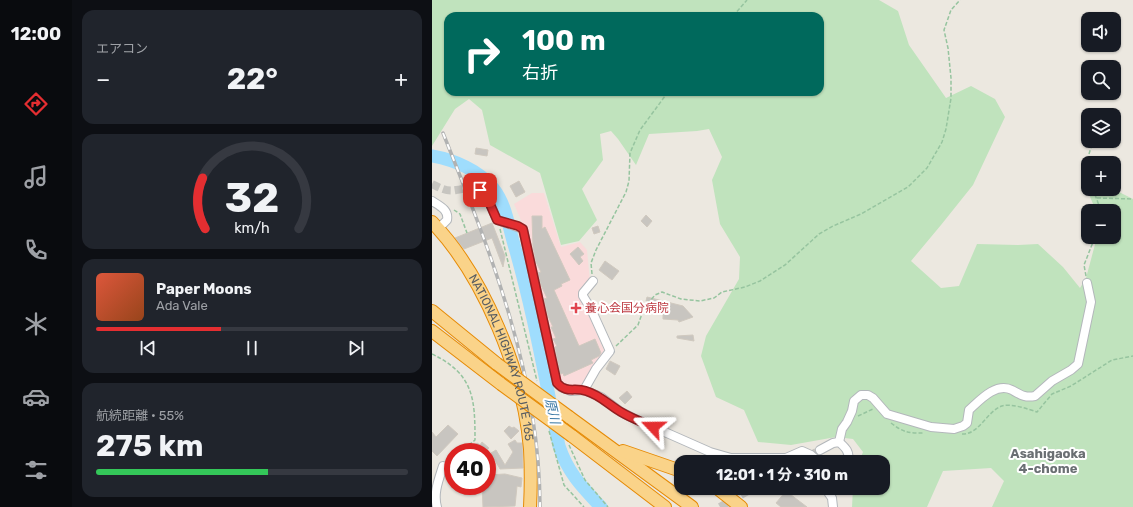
<!DOCTYPE html>
<html lang="ja">
<meta charset="utf-8">
<style>
:root{--surface:#171b24;--page:#20242c;--text:#f1f3f6;--muted:#9ea1a6;--line:#363941;--accent:#e42e31}
body{margin:0;font-family:Rubik,"Noto Sans JP",sans-serif;background:var(--page);color:var(--text);height:100vh;display:flex;flex-direction:column;font-size:15px;white-space:nowrap}
*{box-sizing:border-box;margin:0}
p{font-size:13px;color:var(--muted)}
.icon{flex:none;width:22px;height:22px;fill:none;stroke:currentColor;stroke-width:2;stroke-linecap:round;stroke-linejoin:round}
.map{position:relative;flex:1;overflow:hidden}
.sheet{display:flex;flex-direction:column;gap:10px;padding:10px;background:#0d0f14;width:360px}
.sheet>*{flex:none}
.hud{position:absolute;left:12px;top:12px;width:380px;height:84px;border-radius:12px;box-shadow:0 1px 3px #0004;background:#00695c;color:#fff;overflow:hidden}
.controls{position:absolute;left:649px;top:12px;display:grid;gap:8px}
.controls a{display:grid;place-items:center;width:40px;height:40px;border-radius:8px;background:var(--surface);box-shadow:0 1px 3px #0004;font-size:20px}
.speed{position:absolute;left:12px;top:443px;display:flex;gap:8px;font-size:20px;font-weight:700;text-align:center}
.speed>*{display:grid;place-content:center;width:52px;height:52px;border-radius:50%;background:var(--surface);box-shadow:0 1px 3px #0004;line-height:1}
.speed .limit{border:6px solid #d22;background:#fff;color:#111}
.pin{position:absolute;display:grid;place-items:center;width:34px;height:34px;color:#fff;margin:-17px;border-radius:8px;box-shadow:0 2px 6px #0006}
.me{position:absolute;width:44px;margin:-22px;rotate:293deg;stroke-linejoin:round;filter:drop-shadow(0 0 3px #0008)}
.turn{display:flex;align-items:center;gap:14px;height:84px;padding:0 12px;font-size:18px}
.turn .icon{width:52px;height:52px;stroke-width:2.5}
.turn b{display:block;font-size:28px;line-height:34px}
.big{font-size:30px;font-weight:700;line-height:1.1}
.sheet .tile{flex:1;display:flex;flex-direction:column;justify-content:center;gap:6px;min-width:0;padding:0 14px;border-radius:12px;background:var(--page)}
.sheet .dial{align-items:center;gap:0}
.dial svg{height:104px;overflow:visible;fill:none;stroke:var(--line);stroke-width:7;stroke-linecap:round;text-anchor:middle}
.dial text{fill:var(--text);stroke:none}
.song{display:flex;align-items:center;gap:12px}
.cover{width:48px;height:48px;border-radius:6px;background:linear-gradient(135deg,hsl(10 70% 55%),hsl(20 70% 35%))}
.played{height:4px;border-radius:2px;background:linear-gradient(90deg,var(--accent) 40%,var(--line) 40%)}
.keys{display:flex;justify-content:space-around;direction:ltr}
.heat{display:flex;justify-content:space-between;align-items:center;font-size:22px;direction:ltr}
.charge{height:6px;border-radius:3px;background:linear-gradient(90deg,#34c759 55%,var(--line) 0)}
.trip{position:absolute;left:242px;top:455px;width:216px;height:40px;border-radius:12px;background:var(--surface);box-shadow:0 1px 3px #0004;font-weight:700;line-height:40px;text-align:center}
main{display:flex;flex:1;min-height:0}
.tabs{display:flex;flex-direction:column;width:72px;justify-content:space-around;align-items:center;background:#090b0e;color:var(--muted)}
.tabs .icon{width:28px;height:28px}
.tabs .selected{color:var(--accent)}
.tabs b{font-size:18px;color:var(--text)}
.map>svg:first-child{display:block}
.medical{fill:#fadbdb}
.green{fill:#c0e3bd;fill-rule:evenodd}
.lines{fill:none;stroke-linecap:round;stroke-linejoin:round}
.river{stroke:#9fddfd;stroke-width:13}
.building{fill:#c8c5c0;stroke:#d0c9bf}
.minor-tunnel{stroke:#c7c5c0;stroke-width:8;stroke-dasharray:8 4;stroke-linecap:butt}
.minor-casing{stroke:#b3b7bb;stroke-width:10}
.highway-casing{stroke:#e68b06;stroke-width:14}
.path{stroke:#96c49f;stroke-width:1.5;stroke-dasharray:4 2;stroke-linecap:butt}
.minor{stroke:#fff;stroke-width:8}
.highway{stroke:#fad389;stroke-width:12}
.rail-casing{stroke:#b1b2b2;stroke-width:3.5}
.rail{stroke:#fff;stroke-width:2;stroke-dasharray:6;stroke-linecap:butt}
.highway-bridge-casing{stroke:#e68b06;stroke-width:14;stroke-linecap:butt}
.highway-bridge{stroke:#fad389;stroke-width:12}
.route-casing{stroke:#941e20;stroke-width:10}
.route{stroke:#e42e31;stroke-width:7}
.health-dot{fill:#e0444e;stroke:#fff;stroke-width:1.5}
.labels{text-anchor:middle;stroke-width:4;stroke-linejoin:round;paint-order:stroke}
.health-label{font-size:12px;fill:#be3a42;stroke:#fff;text-anchor:start}
.street-label{font-size:12px;fill:#595d61;stroke:#fff}
.water-label{font-size:13px;font-style:italic;fill:#3c79a5;stroke:#fff}
.neighbourhood-label{font-size:13px;font-weight:bold;fill:#6a6f73;stroke:#fff}
</style>
<main>
<nav class="tabs">
<b>12:00</b>
<svg class="icon selected" aria-label="directions" viewBox="0 0 24 24"><path d="M12 3l9 9-9 9-9-9zM9 14v-3h6M13 9l2 2-2 2"/></svg>
<svg class="icon" aria-label="music" viewBox="0 0 24 24"><path d="M9 18V5l10-2v13"/><circle cx="6" cy="18" r="3"/><circle cx="16" cy="16" r="3"/></svg>
<svg class="icon" aria-label="phone" viewBox="0 0 24 24"><path d="M5 4h4l2 5-3 2q2 4 5 5l2-3 5 2v4C11 20 4 13 5 4z"/></svg>
<svg class="icon" aria-label="climate" viewBox="0 0 24 24"><path d="M12 3v18M4 7l16 10M4 17L20 7"/></svg>
<svg class="icon" aria-label="car" viewBox="0 0 24 24"><path d="M5 17H2v-5l4-1 3-4h7l3 4 3 1v5h-3M9 17h6M6 11h13"/><circle cx="7" cy="17" r="2"/><circle cx="17" cy="17" r="2"/></svg>
<svg class="icon" aria-label="filters" viewBox="0 0 24 24"><path d="M4 7h16M4 17h16"/><circle cx="9" cy="7" r="2"/><circle cx="15" cy="17" r="2"/></svg>
</nav>
<section class="sheet">
<div class="tile"><p>エアコン</p>
<div class="heat"><a>−</a><b class="big">22°</b><a>+</a></div>
</div>
<div class="tile dial"><svg viewBox="0 0 100 80">
<path d="M14 69A42 42 0 1 1 86 69"/>
<path d="M14 69A42 42 0 0 1 12 30" stroke="#e42e31"/>
<text x="50" y="56" font-size="32" font-weight="700">32</text>
<text x="50" y="72" font-size="11">km/h</text>
</svg></div>
<div class="tile">
<div class="song"><i class="cover"></i><div><b>Paper Moons</b><p>Ada Vale</p></div></div>
<div class="played"></div>
<div class="keys"><svg class="icon" aria-label="previous" viewBox="0 0 24 24"><path d="M18 5L8 12l10 7zM5 5v14"/></svg><svg class="icon" aria-label="pause" viewBox="0 0 24 24"><path d="M8 5v14M16 5v14"/></svg><svg class="icon" aria-label="next" viewBox="0 0 24 24"><path d="M6 5l10 7-10 7zM19 5v14"/></svg></div>
</div>
<div class="tile"><p>航続距離 · 55%</p><b class="big">275 km</b><div class="charge"></div></div>
</section>
<div class="map">
<svg width="701" height="507" viewBox="0 0 701 507">
<rect width="100%" height="100%" fill="#ece8e0"/>
<polygon class="medical" points="100,193 112,193 129,247 148,242 155,250 158,281 148,296 172,350 150,385 135,386 128,382 94,232 82,204"/>
<path class="green" d="M0 0H447L466 11 477 45 514 98 539 86 563 99 573 117 541 185 509 225 479 261 509 288 527 286 545 244 586 245 606 244 631 267 648 288 654 278 665 237H682V211H664L656 192 659 189H681L701 199V507H560L572 481 559 468 511 471 495 507H420L421 488H451V462H427L431 452 421 439 404 437 359 445 326 442 312 410 284 397 269 356 274 336 307 279 308 257 288 224 280 180 290 157 277 129 265 131 217 134 204 165 186 139 179 131 168 134 171 160 150 189 165 220 147 241 129 245 108 173 58 145 50 110 37 99 23 109 0 146ZM16 16H388V92H16Z"/>
<g class="lines">
<path class="river" d="M0 156C22 160 47 170 61 188 73 203 76 223 81 241 101 308 113 378 127 446 136 473 150 487 169 507"/>
</g>
<g class="building">
<polygon points="44,148 56,150 55,156 43,154"/>
<polygon points="87,181 93,192 84,197 78,186"/>
<polygon points="214,215 220,221 215,227 209,221"/>
<polygon points="100,216 110,216 110,229 113,227 138,280 129,284 130,286 122,290 147,346 163,339 169,353 167,356 159,360 161,363 132,376 131,373 129,374 128,373 123,347 125,346 121,339 124,338 119,327 121,327 116,316 112,299 115,298 109,285 106,273 109,272 104,262 101,247"/>
<polygon points="60,223 73,256 71,267 60,238 32,249 23,238"/>
<polygon points="166,226 168,232 162,234 160,228"/>
<polygon points="146,247 152,254 148,257 151,261 147,265 138,254"/>
<polygon points="173,261 187,271 180,280 167,270"/>
<polygon points="215,297 251,306 261,317 247,322 246,320 231,319 231,307 214,301"/>
<polygon points="261,335 262,341 245,338 245,336"/>
<polygon points="178,361 188,366 183,375 174,369"/>
<polygon points="195,391 200,397 193,404 187,398"/>
<polygon points="16,425 26,434 5,456 0,451 0,432 4,437"/>
<polygon points="77,426 80,428 82,427 87,431 79,439 72,431"/>
<polygon points="83,440 85,443 90,443 91,468 68,469 59,453 64,450 73,465 81,452 76,444"/>
<polygon points="50,442 57,448 53,452 43,452 40,448 45,443 48,445"/>
<polygon points="73,474 90,478 89,487 85,486 83,506 51,507 50,486 55,486 55,475"/>
<polygon points="354,491 375,507 349,507 344,503"/>
</g>
<g class="lines">
<g class="minor-tunnel">
<path d="M0 184C8 188 15 192 24 190 34 189 39 184 48 190"/>
<polyline points="367,462 388,450"/>
<polyline points="288,507 321,488"/>
</g>
<defs>
<g id="minor">
<polyline points="48,190 54,195 65,220 91,229 125,383 129,387 139,391 152,390 169,397 189,412 201,418 278,452 299,458 354,458 370,451 379,455 387,462"/>
<path d="M0 201C8 206 17 210 15 220L6 229"/>
<polyline points="152,390 164,369 178,351 159,309 151,296 151,293 161,281"/>
<path d="M407 442 410 429 415 422 420 411 422 401 429 395H436L441 398 455 414 499 427 522 429 531 426 535 423 537 410C548 400 564 382 580 390 589 395 593 398 603 396L620 381 639 370 646 364 659 302 655 283"/>
<path d="M388 450 401 443 407 442C414 448 418 452 416 462"/>
<polyline points="393,488 400,498 401,507"/>
<path d="M5 507C1 493 7 479 11 466"/>
</g>
<g id="highway">
<path id="s1" d="M0 222C52 276 92 374 98 449 99 468 99 488 98 507"/>
<polyline points="0,311 65,364"/>
<polyline points="0,331 69,384"/>
<polyline points="137,417 260,507"/>
<polyline points="140,436 233,507"/>
<polyline points="191,451 249,471"/>
<polyline points="285,488 309,507"/>
</g>
</defs>
<use href="#minor" class="minor-casing"/>
<use href="#highway" class="highway-casing"/>
<g class="path">
<polyline points="301,16 315,0"/>
<polyline points="668,115 668,114"/>
<polyline points="656,177 653,167 661,141"/>
<polyline points="661,189 669,211"/>
<polyline points="665,198 701,199"/>
<polyline points="22,210 28,214 35,233"/>
<polyline points="68,229 105,381"/>
<polyline points="160,274 159,263 164,250 194,192 197,181 198,153 208,130 236,92"/>
<polyline points="654,276 652,265 663,237"/>
<polyline points="184,346 206,325 212,308 223,295 230,292 249,299 268,301 282,298 290,292 313,287 328,281 353,265 387,234 401,226 429,214 476,187 495,168 510,142 514,129 519,98 519,78 516,48 512,30 519,10 528,0"/>
<path d="M0 354C42 374 43 399 43 440L37 445 21 451 14 461"/>
<polyline points="426,416 441,409"/>
<path d="M459 423C472 433 477 433 492 433"/>
<polyline points="117,431 132,485 152,507"/>
<path d="M530 434C547 435 555 411 570 406 579 403 596 409 605 412L620 394 639 386 680 360 701 356"/>
<polyline points="137,445 153,480 176,507"/>
</g>
<use href="#minor" class="minor"/>
<use href="#highway" class="highway"/>
<defs>
<path id="rail" d="M11 133C59 253 108 376 108 507"/>
</defs>
<use href="#rail" class="rail-casing"/>
<use href="#rail" class="rail"/>
<defs>
<g id="highway-bridge">
<polyline points="65,364 137,417"/>
<polyline points="69,384 140,436"/>
</g>
</defs>
<use href="#highway-bridge" class="highway-bridge-casing"/>
<use href="#highway-bridge" class="highway-bridge"/>
</g>
<g class="lines">
<defs>
<path id="route" d="M48 190 54 195 65 220 86 226 91 229 125 383C135 394 142 387 154 391 168 395 177 405 189 412 199 418 210 422 221 427"/>
</defs>
<use href="#route" class="route-casing"/>
<use href="#route" class="route"/>
</g>
<path class="health-dot" d="M142 302h4v4h4v4h-4v4h-4v-4h-4v-4h4z"/>
<g class="labels">
<g class="health-label">
<text x="153" y="312">養心会国分病院</text>
</g>
<g class="street-label">
<text dy="4" stroke="none"><textPath href="#s1" startOffset="155">NATIONAL HIGHWAY ROUTE 165</textPath></text>
</g>
<g class="water-label">
<text transform="translate(121 411) rotate(77)" y="5">原川</text>
</g>
<g class="neighbourhood-label">
<text x="616" y="458">Asahigaoka<tspan x="616" dy="15">4-chome</tspan></text>
</g>
</g>
</svg>
<div class="controls">
<a><svg class="icon" aria-label="sound" viewBox="0 0 24 24"><path d="M4 9h4l5-4v14l-5-4H4zM17 9q2 3 0 6"/></svg></a>
<a><svg class="icon" aria-label="search" viewBox="0 0 24 24"><circle cx="10" cy="10" r="6"/><path d="M15 15l6 6"/></svg></a>
<a><svg class="icon" aria-label="layers" viewBox="0 0 24 24"><path d="M12 4l9 5-9 5-9-5zM3 14l9 5 9-5"/></svg></a>
<a>+</a>
<a>−</a>
</div>
<div class="speed"><div class="limit">40</div></div>
<div class="pin" style="left:48px;top:190px;background:#d93025"><svg class="icon" aria-label="arrive" viewBox="0 0 24 24"><path d="M6 21V4h12l-3 4 3 4H6"/></svg></div>
<svg class="me" style="left:221px;top:427px" viewBox="-20 -20 40 40"><path d="M0-17L14 15 0 8-14 15z" fill="#e42e31" stroke="#fff" stroke-width="4"/></svg>
<div class="trip">12:01 · 1 分 · 310 m</div>
<div class="hud">
<div class="turn"><svg class="icon" aria-label="right" viewBox="0 0 24 24"><path d="M7 20v-9h11M14 6l5 5-5 5"/></svg><div><b>100 m</b>右折</div></div>
</div>
</div>
</main>
